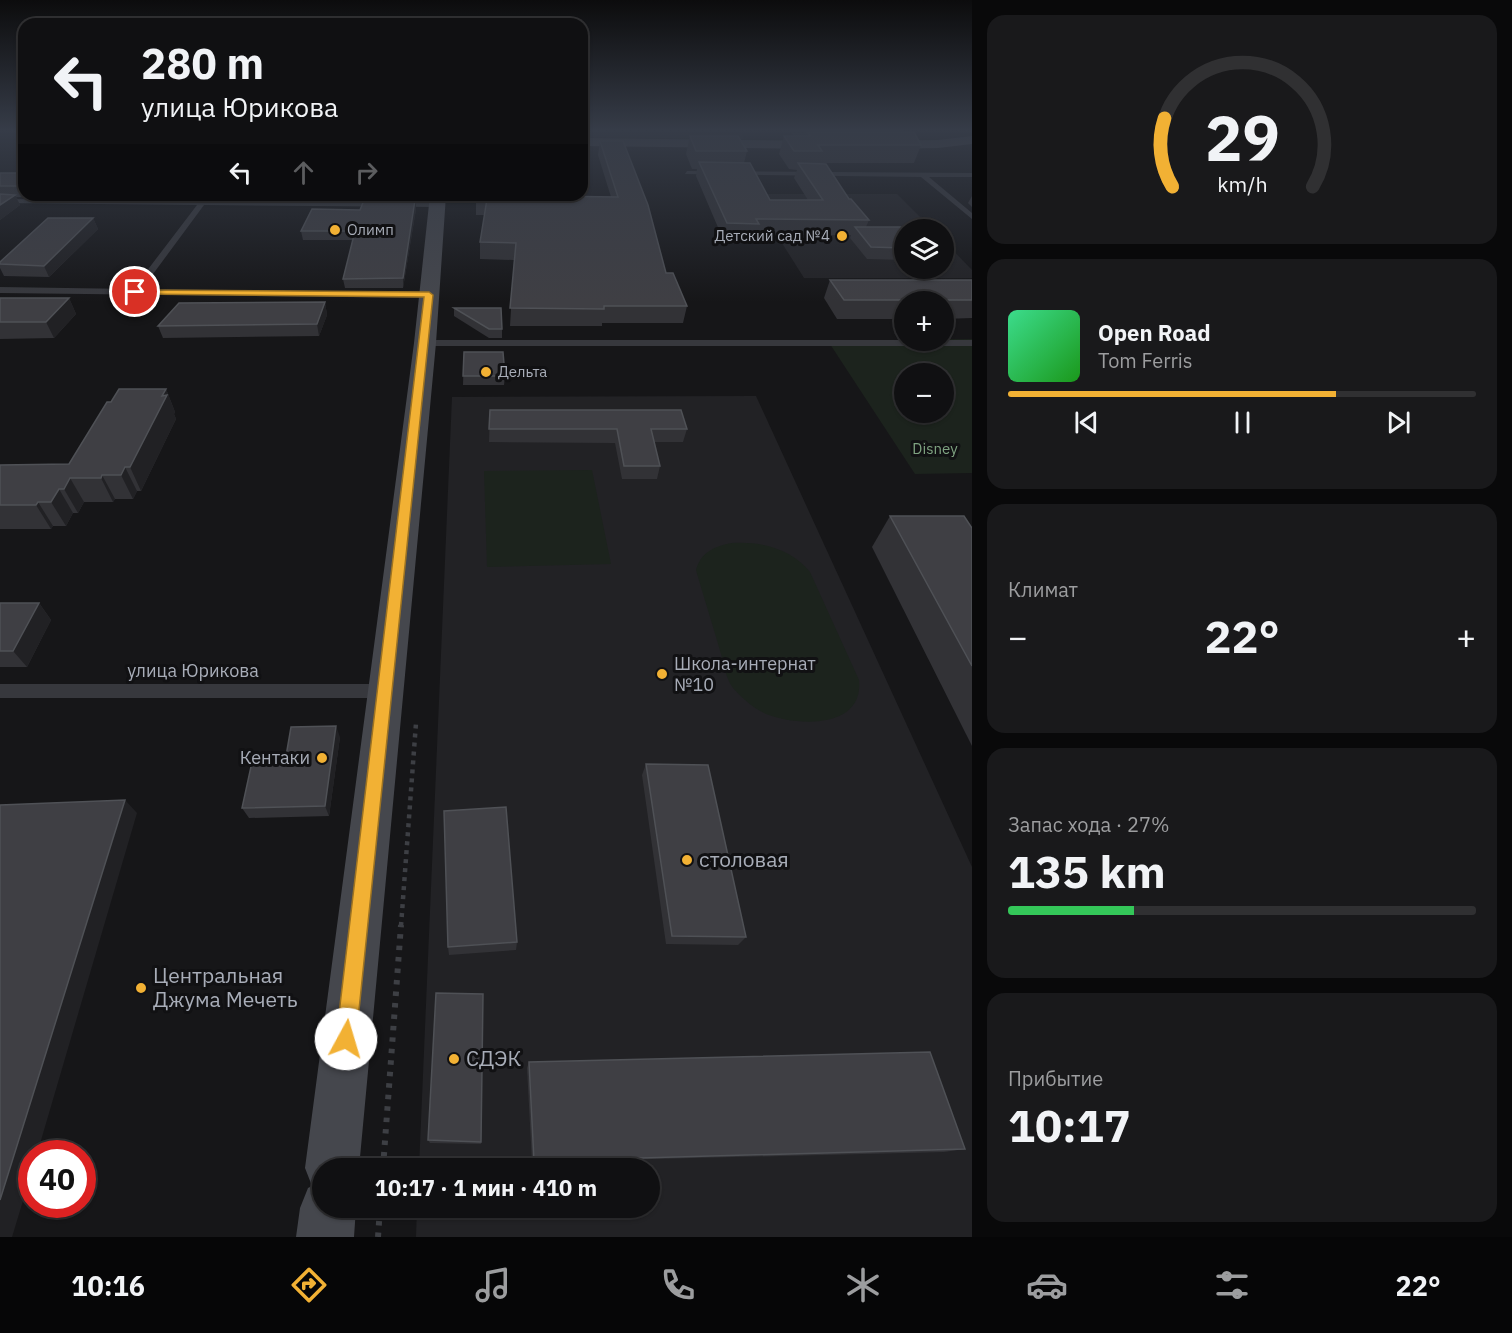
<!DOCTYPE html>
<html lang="ru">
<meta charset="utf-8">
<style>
:root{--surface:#101012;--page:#19191b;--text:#f1f3f6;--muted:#9c9d9f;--line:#303032;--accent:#f2b134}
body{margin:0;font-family:"IBM Plex Sans",sans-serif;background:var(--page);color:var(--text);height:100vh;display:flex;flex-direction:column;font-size:22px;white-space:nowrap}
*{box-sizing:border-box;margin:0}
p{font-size:20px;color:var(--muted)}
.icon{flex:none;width:33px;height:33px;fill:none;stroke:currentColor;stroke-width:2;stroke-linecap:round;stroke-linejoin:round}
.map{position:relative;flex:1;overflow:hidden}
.sheet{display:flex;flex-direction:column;gap:15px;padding:15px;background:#09090a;width:540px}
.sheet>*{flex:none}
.guide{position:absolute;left:18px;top:18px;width:570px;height:183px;border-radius:18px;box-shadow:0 2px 4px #0004,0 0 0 2px var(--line);background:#101012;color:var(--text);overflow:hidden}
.buttons{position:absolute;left:894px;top:219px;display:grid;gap:12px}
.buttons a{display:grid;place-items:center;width:60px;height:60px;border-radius:50%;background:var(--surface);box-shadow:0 2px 4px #0004,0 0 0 2px var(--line);font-size:30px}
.speed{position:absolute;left:18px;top:1140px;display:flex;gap:12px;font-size:30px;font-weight:700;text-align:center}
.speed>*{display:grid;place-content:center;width:78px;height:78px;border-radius:50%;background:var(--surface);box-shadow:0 2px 4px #0004,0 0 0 2px var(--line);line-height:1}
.speed .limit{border:9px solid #d22;background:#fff;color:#111}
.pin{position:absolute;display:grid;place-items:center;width:51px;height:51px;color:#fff;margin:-26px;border:3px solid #fff;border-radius:50%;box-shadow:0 2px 6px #0007}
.me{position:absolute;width:66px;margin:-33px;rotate:6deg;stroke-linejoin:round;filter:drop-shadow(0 0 4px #0008)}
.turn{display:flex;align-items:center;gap:21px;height:126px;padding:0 24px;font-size:27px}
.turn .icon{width:78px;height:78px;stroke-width:2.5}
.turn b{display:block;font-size:42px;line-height:51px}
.lanes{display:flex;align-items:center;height:57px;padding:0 24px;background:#0003;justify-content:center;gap:30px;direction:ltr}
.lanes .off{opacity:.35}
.big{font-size:45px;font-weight:700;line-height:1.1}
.sheet .tile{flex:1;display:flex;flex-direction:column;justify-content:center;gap:9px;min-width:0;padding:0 21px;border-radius:18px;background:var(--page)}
.sheet .dial{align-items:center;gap:0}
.dial svg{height:156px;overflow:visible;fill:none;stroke:var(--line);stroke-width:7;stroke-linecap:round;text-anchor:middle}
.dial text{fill:var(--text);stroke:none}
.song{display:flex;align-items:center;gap:18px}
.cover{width:72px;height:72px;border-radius:9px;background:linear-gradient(135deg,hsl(150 70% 55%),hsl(120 70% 35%))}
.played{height:6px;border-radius:3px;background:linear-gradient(90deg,var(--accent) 70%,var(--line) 70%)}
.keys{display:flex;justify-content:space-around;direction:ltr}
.heat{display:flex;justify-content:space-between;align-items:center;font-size:33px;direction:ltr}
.charge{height:9px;border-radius:4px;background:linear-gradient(90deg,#34c759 27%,var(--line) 0)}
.trip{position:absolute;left:312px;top:1158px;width:348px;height:60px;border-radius:30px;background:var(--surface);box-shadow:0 2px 4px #0004,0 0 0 2px var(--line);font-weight:700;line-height:60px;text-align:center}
.dock{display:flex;height:96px;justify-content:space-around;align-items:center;background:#060607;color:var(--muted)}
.dock .icon{width:42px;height:42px}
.dock .selected{color:var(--accent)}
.dock b{font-size:27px;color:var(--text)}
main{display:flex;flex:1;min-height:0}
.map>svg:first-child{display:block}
.built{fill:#222225}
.green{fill:#1c231d;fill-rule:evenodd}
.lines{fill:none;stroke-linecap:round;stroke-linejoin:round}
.path-far1{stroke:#3d3f44;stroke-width:4.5;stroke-dasharray:4 5;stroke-linecap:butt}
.path{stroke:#3d3f44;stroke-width:6;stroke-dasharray:4.5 7;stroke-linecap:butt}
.lane{fill:#37383d;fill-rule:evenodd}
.secondary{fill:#45474d;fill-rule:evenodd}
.wall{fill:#323236}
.shaded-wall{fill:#212124}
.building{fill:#3f3f44;stroke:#4f5156;stroke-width:1.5}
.route{fill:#f2b134;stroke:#9d7322;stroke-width:1.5}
.poi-dot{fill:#f2b134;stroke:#111113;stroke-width:2}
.labels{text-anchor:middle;stroke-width:6;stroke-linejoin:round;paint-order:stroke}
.far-poi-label{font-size:15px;fill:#a8adb8;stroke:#111113;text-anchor:start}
.far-park-label{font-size:15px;fill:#7fa381;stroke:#111113}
.poi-label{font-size:18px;fill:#a8adb8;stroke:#111113;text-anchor:start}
.street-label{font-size:18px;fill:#a8adb8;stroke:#111113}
.near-poi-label{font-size:21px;fill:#a8adb8;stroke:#111113;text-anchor:start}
</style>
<main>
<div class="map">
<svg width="972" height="1237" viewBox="0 0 972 1237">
<rect width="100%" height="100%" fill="#161618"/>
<g class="built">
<polygon points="582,129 739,129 744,139 582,137"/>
<polygon points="751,194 897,194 932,229 904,230 904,268 944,268 944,241 972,270 972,278 804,278"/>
<polygon points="756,396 972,867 972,1237 416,1237 417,1208 650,1208 650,1168 419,1168 452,397"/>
</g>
<g class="green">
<path d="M972 339V473L915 474 828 341ZM904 374H944V412H904Z"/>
<polygon points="592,470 611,564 487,567 484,471"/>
<path d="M732 543C761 541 792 549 810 572L859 680C864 730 796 726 766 714 753 708 742 698 733 688 726 679 724 664 721 654 713 626 704 598 696 570 701 552 715 546 732 543Z"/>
</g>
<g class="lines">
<polyline class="path-far1" points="401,926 416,723"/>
<g class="path">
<polyline points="383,1168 401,925"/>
<polyline points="378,1237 380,1208"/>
</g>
<g class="lane">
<polygon points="687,171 972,173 972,177 929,177 972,213 972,219 921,177 685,174"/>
<polygon points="0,199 437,203 440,203 440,207 204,205 142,289 429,292 434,295 429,298 0,293 0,287 133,289 197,205 0,203"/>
<polygon points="972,340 972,346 425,346 420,343 425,340"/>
<polygon points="0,684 385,684 391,686 393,691 391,696 385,698 0,698"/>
</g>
<g class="secondary">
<polygon points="972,136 972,144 938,148 875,149 868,145 875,141 938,140"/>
<polygon points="582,138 826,141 833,145 826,149 582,146"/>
<polygon points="430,195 446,195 436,343 359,1168 322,1168 322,1208 356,1208 354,1237 296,1237 300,1208 308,1188 312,1186 305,1168 414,343"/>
</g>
</g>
<g class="wall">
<polygon points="788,129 904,129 903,132 921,145 914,163 819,163 849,199 869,220 866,227 904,230 904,260 867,259 850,238 851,235 756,235 754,240 723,239 696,176 697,169 692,169 686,154 690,136 747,151 744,163 770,200 808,200 794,178 797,170 789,169 779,154 784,136 793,136"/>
<polygon points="600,141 666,273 687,306 683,323 602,323 602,326 510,326 514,260 480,259 480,242 485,215 476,215 476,195 611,197 598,155"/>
<polygon points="0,173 24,173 24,195 35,195 32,197 16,197 20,205 0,220"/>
<polygon points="369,195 420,195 418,201 415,201 416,209 403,288 345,288 343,279 353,240 303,240 301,231 360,210 369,200"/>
<polygon points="972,196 972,207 968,203"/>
<polygon points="93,218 98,229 49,277 4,276 0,268 0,262"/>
<polygon points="944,238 954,249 948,261 944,261"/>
<polygon points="830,280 972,280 972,318 944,319 944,302 904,302 904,319 837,319 824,298"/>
<polygon points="0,298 69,298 76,314 54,338 0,339"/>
<polygon points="325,302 327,315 319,336 163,338 158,326"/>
<polygon points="454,308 502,329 502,338 489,338 454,316"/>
<polygon points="464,352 505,376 504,385 463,385"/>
<polygon points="166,389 175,412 174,414 176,419 141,491 137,491 133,499 115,499 113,502 84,502 78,513 73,513 66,526 53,526 51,529 0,529 0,465 69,464 111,402"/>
<polygon points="490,410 687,429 683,442 654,442 660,466 657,479 622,479 615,443 489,442"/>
<polygon points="890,516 972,528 972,746 872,547"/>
<polygon points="0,603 39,603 51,620 27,667 0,667"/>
<polygon points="340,737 329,816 249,818 242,808 285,762"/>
<polygon points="646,764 746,937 738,945 666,944 642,775"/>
<polygon points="517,942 516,950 449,955 448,947"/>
<polygon points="483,994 481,1144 430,1143 428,1140"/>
<polygon points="529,1062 965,1149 944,1152 532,1162 527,1068"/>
</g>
<g class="shaded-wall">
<polygon points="15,195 20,205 0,220 0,205"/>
<polygon points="415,200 416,209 403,288 403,278"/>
<polygon points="93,218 98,229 49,277 44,266"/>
<polygon points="69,298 76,314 54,338 46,322"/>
<polygon points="325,302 327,315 319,336 317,324"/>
<polygon points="166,389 175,412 174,414 176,419 141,491 130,467"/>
<polygon points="125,467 137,491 133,499 121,475"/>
<polygon points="102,475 115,499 113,502 101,478"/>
<polygon points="70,478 84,502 78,513 64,489"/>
<polygon points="59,489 73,513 66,526 51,502"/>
<polygon points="38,502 53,526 51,529 36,505"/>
<polygon points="39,603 51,620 27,667 13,651"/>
<polygon points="336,726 340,737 329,816 325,806"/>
<polygon points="125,800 137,813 37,1154 32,1154 32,1171 12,1237 0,1237 0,1200"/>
</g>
<g class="building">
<polygon points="807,132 914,132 921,145 818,145 822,151 794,151 784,136 810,136"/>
<polygon points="690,136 738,136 747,151 696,151"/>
<polygon points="600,141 623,141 648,205 666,273 673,273 687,306 604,306 604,309 510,308 516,243 480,242 487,199 476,199 476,195 618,197"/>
<polygon points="699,162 750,163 770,200 823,200 798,163 826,164 849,199 851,199 869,220 756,219 759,224 727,223"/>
<rect x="0" y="173" width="24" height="13"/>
<polygon points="0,194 15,195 0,205"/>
<polygon points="364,200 415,200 403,278 343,279 355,231 301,231 312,209 360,210"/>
<polygon points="48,218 93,218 44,266 0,264 0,262"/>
<polygon points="855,227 933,227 935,230 904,230 904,248 871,247"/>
<polygon points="944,238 954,249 944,249"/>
<polygon points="830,280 972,280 972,300 844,300"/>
<polygon points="0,298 69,298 46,322 0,322"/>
<polygon points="325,302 317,324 158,326 179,303"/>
<polygon points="454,308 501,308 502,329 489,329"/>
<polygon points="464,352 503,352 505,376 463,376"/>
<polygon points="119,389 166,389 162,396 167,395 130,467 125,467 121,475 102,475 101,478 70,478 64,489 59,489 51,502 38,502 36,505 0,505 0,465 69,464 107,402 111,402"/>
<polygon points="490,410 681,410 687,429 651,429 660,466 624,466 617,429 489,429"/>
<polygon points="890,516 964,516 972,528 972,666"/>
<polygon points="0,603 39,603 13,651 0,651"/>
<polygon points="336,726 325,806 242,808 252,762 285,762 291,727"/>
<polygon points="646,764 708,765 746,937 672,936"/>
<polygon points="125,800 0,1200 0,805"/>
<polygon points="506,807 517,942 448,947 444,811"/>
<polygon points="436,993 483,994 481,1142 428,1140"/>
<polygon points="930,1052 965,1149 534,1161 529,1062"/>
</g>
<linearGradient id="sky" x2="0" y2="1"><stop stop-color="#0c0c0d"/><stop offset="0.43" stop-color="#363c48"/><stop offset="1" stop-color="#363c48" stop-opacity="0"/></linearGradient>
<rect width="972" height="302" fill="url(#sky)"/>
<polygon class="route" points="132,290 429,292 433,295 356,1039 353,1046 346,1049 339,1046 336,1039 424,297 135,294 131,292"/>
<g class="poi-dot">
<circle cx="335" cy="230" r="6"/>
<circle cx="842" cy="236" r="6"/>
<circle cx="486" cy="372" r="6"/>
<circle cx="662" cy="674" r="6"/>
<circle cx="322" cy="758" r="6"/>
<circle cx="687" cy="860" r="6"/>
<circle cx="141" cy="988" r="6"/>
<circle cx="454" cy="1059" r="6"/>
</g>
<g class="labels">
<g class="far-poi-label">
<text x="347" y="235">Олимп</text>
<text x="830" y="241" text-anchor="end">Детский сад №4</text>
<text x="498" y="377">Дельта</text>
</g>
<g class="far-park-label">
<text x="935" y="454">Disney</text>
</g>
<g class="poi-label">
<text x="674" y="670">Школа-интернат<tspan x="674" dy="21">№10</tspan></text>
<text x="310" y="764" text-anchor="end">Кентаки</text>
</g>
<g class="street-label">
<text x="193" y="677">улица Юрикова</text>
</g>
<g class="near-poi-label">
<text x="699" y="867">столовая</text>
<text x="153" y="983">Центральная<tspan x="153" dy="24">Джума Мечеть</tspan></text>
<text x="466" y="1066">СДЭК</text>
</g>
</g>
</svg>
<div class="buttons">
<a><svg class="icon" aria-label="layers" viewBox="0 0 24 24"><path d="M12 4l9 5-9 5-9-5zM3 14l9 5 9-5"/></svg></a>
<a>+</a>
<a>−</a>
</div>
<div class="speed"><div class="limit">40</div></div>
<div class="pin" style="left:135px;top:292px;background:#d93025"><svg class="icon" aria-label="arrive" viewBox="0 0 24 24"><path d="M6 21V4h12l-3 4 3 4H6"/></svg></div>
<svg class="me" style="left:346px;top:1039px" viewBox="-20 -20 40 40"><circle r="19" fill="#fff"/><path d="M0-13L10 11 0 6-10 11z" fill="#f2b134"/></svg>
<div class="trip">10:17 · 1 мин · 410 m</div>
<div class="guide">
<div class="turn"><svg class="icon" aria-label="left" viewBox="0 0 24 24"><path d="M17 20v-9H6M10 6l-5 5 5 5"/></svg><div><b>280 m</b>улица Юрикова</div></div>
<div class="lanes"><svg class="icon" aria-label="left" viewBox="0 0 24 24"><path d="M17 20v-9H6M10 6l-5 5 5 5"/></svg><svg class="icon off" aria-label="ahead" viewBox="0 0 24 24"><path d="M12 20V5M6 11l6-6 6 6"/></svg><svg class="icon off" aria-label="right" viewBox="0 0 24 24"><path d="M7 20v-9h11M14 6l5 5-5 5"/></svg></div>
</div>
</div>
<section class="sheet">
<div class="tile dial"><svg viewBox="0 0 100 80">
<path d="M14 69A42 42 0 1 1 86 69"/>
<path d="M14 69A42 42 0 0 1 10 34" stroke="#f2b134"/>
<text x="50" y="56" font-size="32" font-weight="700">29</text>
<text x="50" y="72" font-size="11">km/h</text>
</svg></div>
<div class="tile">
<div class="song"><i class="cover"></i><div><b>Open Road</b><p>Tom Ferris</p></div></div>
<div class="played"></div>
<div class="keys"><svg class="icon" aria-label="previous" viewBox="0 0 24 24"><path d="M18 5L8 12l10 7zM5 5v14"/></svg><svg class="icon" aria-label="pause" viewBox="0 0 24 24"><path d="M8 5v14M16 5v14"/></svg><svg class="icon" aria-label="next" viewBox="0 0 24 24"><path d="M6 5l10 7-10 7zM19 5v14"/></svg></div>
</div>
<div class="tile"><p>Климат</p>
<div class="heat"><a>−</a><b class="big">22°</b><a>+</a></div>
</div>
<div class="tile"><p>Запас хода · 27%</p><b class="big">135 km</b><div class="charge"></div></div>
<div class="tile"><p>Прибытие</p><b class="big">10:17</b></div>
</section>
</main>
<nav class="dock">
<b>10:16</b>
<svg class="icon selected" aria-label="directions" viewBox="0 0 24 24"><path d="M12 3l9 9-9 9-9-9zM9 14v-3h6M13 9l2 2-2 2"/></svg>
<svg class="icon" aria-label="music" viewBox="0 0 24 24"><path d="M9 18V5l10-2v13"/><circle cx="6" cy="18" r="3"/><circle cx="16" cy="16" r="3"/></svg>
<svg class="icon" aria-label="phone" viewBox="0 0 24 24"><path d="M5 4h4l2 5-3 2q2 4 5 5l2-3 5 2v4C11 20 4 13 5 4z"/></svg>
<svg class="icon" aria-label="climate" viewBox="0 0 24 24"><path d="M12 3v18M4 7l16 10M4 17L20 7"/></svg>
<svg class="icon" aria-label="car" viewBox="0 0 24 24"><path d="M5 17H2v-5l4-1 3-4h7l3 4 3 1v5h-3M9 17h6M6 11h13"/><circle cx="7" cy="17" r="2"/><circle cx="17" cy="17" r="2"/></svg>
<svg class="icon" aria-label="filters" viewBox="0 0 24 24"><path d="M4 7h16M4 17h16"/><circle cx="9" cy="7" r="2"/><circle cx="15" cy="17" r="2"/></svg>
<b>22°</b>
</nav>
